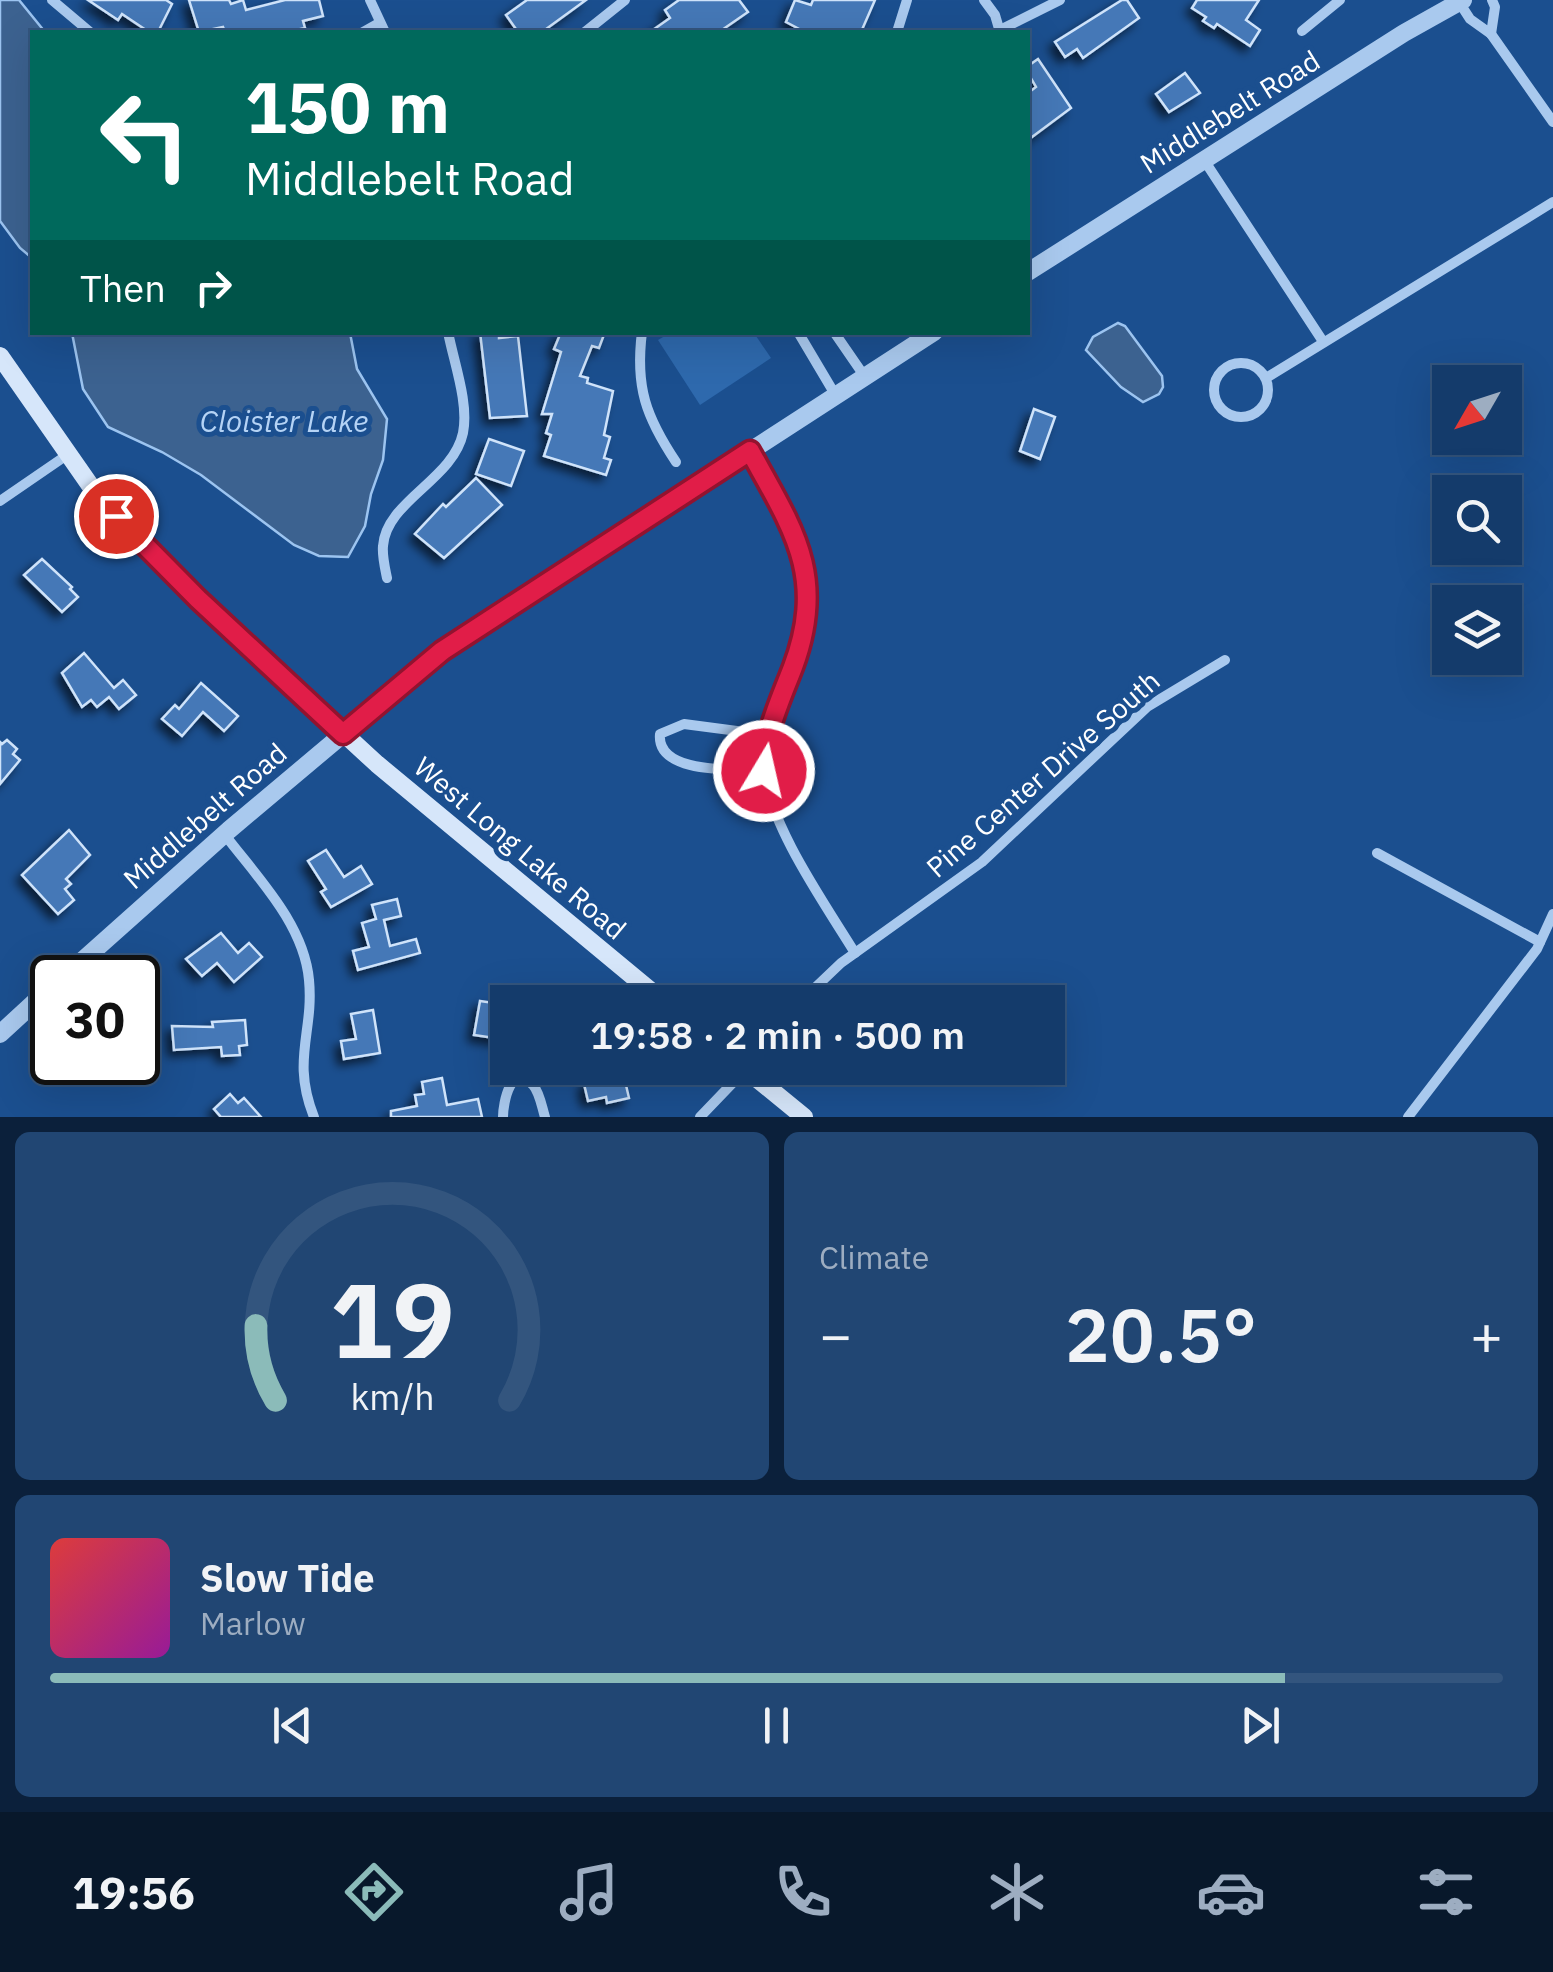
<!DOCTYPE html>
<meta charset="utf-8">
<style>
:root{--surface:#143b6b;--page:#214673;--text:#f1f3f6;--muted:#9dadc1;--line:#33557e;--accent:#8bbbb9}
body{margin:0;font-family:"IBM Plex Sans",sans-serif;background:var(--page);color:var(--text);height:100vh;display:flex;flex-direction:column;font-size:38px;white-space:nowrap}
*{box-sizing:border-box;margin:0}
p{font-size:32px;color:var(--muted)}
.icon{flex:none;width:55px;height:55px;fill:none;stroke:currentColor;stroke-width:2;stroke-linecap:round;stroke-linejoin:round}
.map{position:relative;height:1117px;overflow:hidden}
.details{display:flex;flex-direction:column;gap:15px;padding:15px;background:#0b203b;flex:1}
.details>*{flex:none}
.top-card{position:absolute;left:30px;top:30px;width:1000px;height:305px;border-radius:0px;box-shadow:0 10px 40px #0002,0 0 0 2px var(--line);background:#00695c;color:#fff;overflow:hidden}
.needle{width:65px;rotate:231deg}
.fabs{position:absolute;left:1432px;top:365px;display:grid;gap:20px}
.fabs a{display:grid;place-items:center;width:90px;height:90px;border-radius:0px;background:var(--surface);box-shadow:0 10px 40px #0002,0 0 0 2px var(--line);font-size:50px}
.speed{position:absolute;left:30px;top:955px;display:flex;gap:20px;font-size:50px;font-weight:700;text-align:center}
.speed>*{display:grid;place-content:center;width:130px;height:130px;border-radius:50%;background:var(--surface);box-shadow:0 10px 40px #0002,0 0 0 2px var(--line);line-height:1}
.speed .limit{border:5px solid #111;border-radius:15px;background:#fff;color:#111}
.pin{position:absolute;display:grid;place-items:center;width:85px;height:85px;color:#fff;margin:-42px;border:5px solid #fff;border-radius:50%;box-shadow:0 2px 10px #0007}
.me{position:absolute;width:110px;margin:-55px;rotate:9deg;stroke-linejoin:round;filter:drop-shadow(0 0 8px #0008)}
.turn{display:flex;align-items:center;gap:35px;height:210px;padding:0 50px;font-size:45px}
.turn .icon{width:130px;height:130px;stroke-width:2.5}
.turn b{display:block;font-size:70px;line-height:85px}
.then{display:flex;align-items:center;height:95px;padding:0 50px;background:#0003;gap:20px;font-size:38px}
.big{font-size:75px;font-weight:600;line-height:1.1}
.details .card{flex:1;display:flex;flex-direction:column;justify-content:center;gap:15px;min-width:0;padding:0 35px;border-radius:15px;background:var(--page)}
.details .dial{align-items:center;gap:0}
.dial svg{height:260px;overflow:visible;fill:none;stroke:var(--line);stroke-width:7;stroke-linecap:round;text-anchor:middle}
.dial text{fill:var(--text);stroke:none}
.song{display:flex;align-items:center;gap:30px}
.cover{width:120px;height:120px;border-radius:15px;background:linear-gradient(135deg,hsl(0 70% 55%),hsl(300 70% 35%))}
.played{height:10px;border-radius:5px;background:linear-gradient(90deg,var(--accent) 85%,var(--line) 85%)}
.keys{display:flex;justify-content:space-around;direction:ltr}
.heat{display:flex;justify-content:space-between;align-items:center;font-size:55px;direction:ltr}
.details .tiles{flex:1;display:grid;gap:15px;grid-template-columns:1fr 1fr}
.card:last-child{grid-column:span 2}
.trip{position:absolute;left:490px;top:985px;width:575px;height:100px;border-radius:0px;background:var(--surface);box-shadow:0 10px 40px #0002,0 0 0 2px var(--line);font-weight:600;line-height:100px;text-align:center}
.tabs{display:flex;height:160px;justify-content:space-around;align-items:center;background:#08182b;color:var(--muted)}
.tabs .icon{width:70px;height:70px}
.tabs .selected{color:var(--accent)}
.tabs b{font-size:45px;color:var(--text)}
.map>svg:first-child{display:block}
.green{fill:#2e69ad}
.water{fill:#3c6290;stroke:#9cc4f0;stroke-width:2.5}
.building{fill:#4478b7;stroke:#cfe3fa;stroke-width:2.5;filter:url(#shadow)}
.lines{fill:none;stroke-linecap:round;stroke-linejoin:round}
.minor{stroke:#a9c9ee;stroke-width:10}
.tertiary{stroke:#a9c9ee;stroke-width:18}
.secondary{stroke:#d6e6fa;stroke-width:18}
.route-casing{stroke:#92132f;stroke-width:25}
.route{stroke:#e11d48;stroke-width:18}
.labels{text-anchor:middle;stroke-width:10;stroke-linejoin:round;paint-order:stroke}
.street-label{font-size:28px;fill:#fff;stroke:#1b4f8f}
.water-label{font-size:30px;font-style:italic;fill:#b5d3f5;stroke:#1b4f8f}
</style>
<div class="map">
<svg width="1553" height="1117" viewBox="0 0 1553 1117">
<defs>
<filter id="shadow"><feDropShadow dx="-6" dy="6" stdDeviation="5" flood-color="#0009"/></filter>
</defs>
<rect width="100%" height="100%" fill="#1b4f8f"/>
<polygon class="green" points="670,333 754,333 771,358 700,405 658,340"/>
<g class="water">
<polygon points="0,0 19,0 45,32 32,32 32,258 20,248 0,221"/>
<polygon points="1118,323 1125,326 1162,376 1163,387 1159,394 1143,402 1121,387 1086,350 1093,337"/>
<polygon points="72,333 350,333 357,369 387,419 383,460 371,494 365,526 348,557 319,556 294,545 201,475 162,452 108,427 83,389"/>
</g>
<g class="building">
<polygon points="88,0 166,0 172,4 158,32 149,32 122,14 118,20"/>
<polygon points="189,0 229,0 231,4 243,0 246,10 285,0 319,0 323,16 303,21 305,28 287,32 225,32 223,27 199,32"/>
<polygon points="527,0 586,0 542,32 518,32 506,15"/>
<polygon points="679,0 739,0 748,12 719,32 650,32 670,18 665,10"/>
<polygon points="795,0 811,5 813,0 875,0 861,32 805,32 786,22"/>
<polygon points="1122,0 1127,0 1139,18 1083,58 1077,49 1065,57 1055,42"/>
<polygon points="1197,0 1259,0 1246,20 1260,30 1250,46 1217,24 1214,28 1203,21 1206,17 1192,8"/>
<polygon points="1038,59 1071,108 1028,140 1028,93 1036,87 1028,73 1028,66"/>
<polygon points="1185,73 1200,93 1169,112 1156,94"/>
<polygon points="480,332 499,332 499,338 518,336 527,416 490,418"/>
<polygon points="561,332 605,332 599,348 592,346 580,376 588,378 587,383 613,391 604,435 610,437 604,458 611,460 606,475 544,456 551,435 546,433 552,414 542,414 561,352 554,349"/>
<polygon points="1034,409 1055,417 1040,459 1020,451"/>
<polygon points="489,439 524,451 511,486 476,474"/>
<polygon points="476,478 502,505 444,558 415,534 443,504 446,507"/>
<polygon points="42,559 72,587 70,589 78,597 62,612 24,575"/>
<polygon points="84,653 114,688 123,680 136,695 119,709 109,697 97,707 91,700 82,707 62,673"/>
<polygon points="201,683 238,716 224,731 203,712 182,736 162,719 175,705 179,709"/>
<polygon points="7,740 17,749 13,754 20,760 0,784 0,742 2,744"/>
<polygon points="69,830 90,855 66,879 71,884 65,889 74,900 58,914 22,875"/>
<polygon points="326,850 344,877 361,866 372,884 331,907 321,892 326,889 308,861"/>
<polygon points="397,899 401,916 384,920 390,946 416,939 420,953 358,970 353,951 369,947 362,923 376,919 372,905"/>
<polygon points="221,933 238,953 249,943 262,957 234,982 217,963 202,976 186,959"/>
<polygon points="480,1001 508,1005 508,1040 474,1035"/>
<polygon points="373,1010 380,1053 344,1059 341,1041 356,1039 351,1014"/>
<polygon points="245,1020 247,1045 239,1046 240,1055 222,1056 221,1047 174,1050 172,1026 213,1027 212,1022"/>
<polygon points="589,1068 622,1068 629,1098 607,1103 606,1097 588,1101 584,1084 592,1082"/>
<polygon points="442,1078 447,1105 478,1099 482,1117 391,1117 391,1111 417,1106 415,1095 424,1094 422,1082"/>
<polygon points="230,1094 238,1103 244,1098 261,1117 221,1117 214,1109"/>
</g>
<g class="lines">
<g class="minor">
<polyline points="52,0 90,32"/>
<polyline points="370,0 385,32"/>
<polyline points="984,0 995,15 1000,32"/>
<polyline points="1459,2 1470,19 1491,34 1495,7 1492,0"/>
<polyline points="1000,30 1060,0"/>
<polyline points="1302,31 1340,0"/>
<polyline points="363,32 379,23"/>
<polyline points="585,32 625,0"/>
<polyline points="897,32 907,0"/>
<polyline points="1491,34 1553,122"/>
<polyline points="1204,160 1322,340"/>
<path d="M642 332C635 387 646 417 676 462"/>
<polyline points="798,332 836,396"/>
<polyline points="834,332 865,377"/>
<circle cx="1241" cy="390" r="27"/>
<polyline points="1266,378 1553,202"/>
<path d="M750 451C800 542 827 576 788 681 778 709 762 738 764 769 769 825 825 904 855 953"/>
<polyline points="0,501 67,455"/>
<path d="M387 578C385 568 382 556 383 546 386 501 453 480 463 433 469 403 454 363 448 332"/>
<path d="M764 771C737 769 656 775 660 734L684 724 768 735"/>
<path d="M225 835C257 877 304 924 309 980 314 1033 291 1059 314 1117"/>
<polyline points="1377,853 1540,942"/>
<polyline points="800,1002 841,963 982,862 1147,707 1225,660"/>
<path d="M503 1117C503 1103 511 1061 533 1085 540 1093 542 1108 545 1117"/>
<polyline points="700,1117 747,1068"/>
<polyline points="1408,1117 1537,949 1553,914"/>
</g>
<g class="tertiary">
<polyline points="1028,272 1404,33 1463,0"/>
<polyline points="63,978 229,830 442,651 934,332"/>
<polyline points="0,1034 52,986"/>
</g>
<g class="secondary">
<polyline points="0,356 92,488 198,599 377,764 664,1002"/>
<polyline points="744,1068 804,1117"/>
</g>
</g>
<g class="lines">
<defs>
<path id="route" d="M116 516 198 599 343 734 442 651 750 451C793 529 827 576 793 667 780 701 764 734 764 771"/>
</defs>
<use href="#route" class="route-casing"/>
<use href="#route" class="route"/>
</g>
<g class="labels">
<g class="street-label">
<text transform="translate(1230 112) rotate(-32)" y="10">Middlebelt Road</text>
<text transform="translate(1043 774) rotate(-41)" y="10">Pine Center Drive South</text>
<text transform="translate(205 816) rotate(-41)" y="10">Middlebelt Road</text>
<text transform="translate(520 848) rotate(40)" y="10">West Long Lake Road</text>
</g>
<g class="water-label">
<text x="284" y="432">Cloister Lake</text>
</g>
</g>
</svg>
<div class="fabs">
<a><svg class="needle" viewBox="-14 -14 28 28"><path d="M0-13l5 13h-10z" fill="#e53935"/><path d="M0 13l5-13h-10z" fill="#9dadc1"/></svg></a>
<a><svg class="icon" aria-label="search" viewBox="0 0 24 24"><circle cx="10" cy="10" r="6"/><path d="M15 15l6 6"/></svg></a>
<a><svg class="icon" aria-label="layers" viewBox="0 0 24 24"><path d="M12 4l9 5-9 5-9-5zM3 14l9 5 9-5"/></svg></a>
</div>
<div class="speed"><div class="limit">30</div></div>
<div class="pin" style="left:116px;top:516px;background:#d93025"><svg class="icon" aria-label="arrive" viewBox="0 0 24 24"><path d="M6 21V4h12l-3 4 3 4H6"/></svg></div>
<svg class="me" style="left:764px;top:771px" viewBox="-20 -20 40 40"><circle r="17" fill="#e11d48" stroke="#fff" stroke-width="3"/><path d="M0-11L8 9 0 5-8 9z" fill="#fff"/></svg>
<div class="trip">19:58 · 2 min · 500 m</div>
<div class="top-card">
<div class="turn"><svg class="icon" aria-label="left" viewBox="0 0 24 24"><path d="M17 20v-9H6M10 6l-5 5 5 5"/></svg><div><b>150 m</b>Middlebelt Road</div></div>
<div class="then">Then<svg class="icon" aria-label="right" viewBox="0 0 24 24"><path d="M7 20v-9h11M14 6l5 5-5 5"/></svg></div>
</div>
</div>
<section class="details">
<div class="tiles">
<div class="card dial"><svg viewBox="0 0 100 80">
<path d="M14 69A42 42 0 1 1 86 69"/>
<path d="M14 69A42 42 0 0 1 8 46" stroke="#8bbbb9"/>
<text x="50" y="56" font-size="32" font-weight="700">19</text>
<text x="50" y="72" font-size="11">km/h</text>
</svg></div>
<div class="card"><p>Climate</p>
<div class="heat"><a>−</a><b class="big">20.5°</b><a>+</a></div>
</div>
<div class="card">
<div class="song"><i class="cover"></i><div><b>Slow Tide</b><p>Marlow</p></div></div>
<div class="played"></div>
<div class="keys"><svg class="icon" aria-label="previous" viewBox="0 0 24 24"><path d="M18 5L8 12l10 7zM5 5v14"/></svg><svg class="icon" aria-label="pause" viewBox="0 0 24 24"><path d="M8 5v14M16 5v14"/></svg><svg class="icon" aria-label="next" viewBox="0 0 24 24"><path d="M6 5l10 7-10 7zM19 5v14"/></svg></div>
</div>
</div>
</section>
<nav class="tabs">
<b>19:56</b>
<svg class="icon selected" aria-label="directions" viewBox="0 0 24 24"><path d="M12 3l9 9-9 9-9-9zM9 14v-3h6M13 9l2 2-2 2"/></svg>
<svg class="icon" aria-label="music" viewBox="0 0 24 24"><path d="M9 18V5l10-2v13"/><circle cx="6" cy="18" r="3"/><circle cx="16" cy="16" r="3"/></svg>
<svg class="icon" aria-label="phone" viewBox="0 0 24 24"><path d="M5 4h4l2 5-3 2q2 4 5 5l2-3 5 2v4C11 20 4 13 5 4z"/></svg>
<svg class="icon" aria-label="climate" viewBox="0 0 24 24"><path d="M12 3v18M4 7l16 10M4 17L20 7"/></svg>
<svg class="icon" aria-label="car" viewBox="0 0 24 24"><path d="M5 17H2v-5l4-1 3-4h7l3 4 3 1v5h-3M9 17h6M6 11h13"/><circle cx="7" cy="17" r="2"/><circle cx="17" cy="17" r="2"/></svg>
<svg class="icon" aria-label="filters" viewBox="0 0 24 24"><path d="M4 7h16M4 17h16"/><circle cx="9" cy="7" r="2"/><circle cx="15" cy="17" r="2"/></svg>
</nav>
